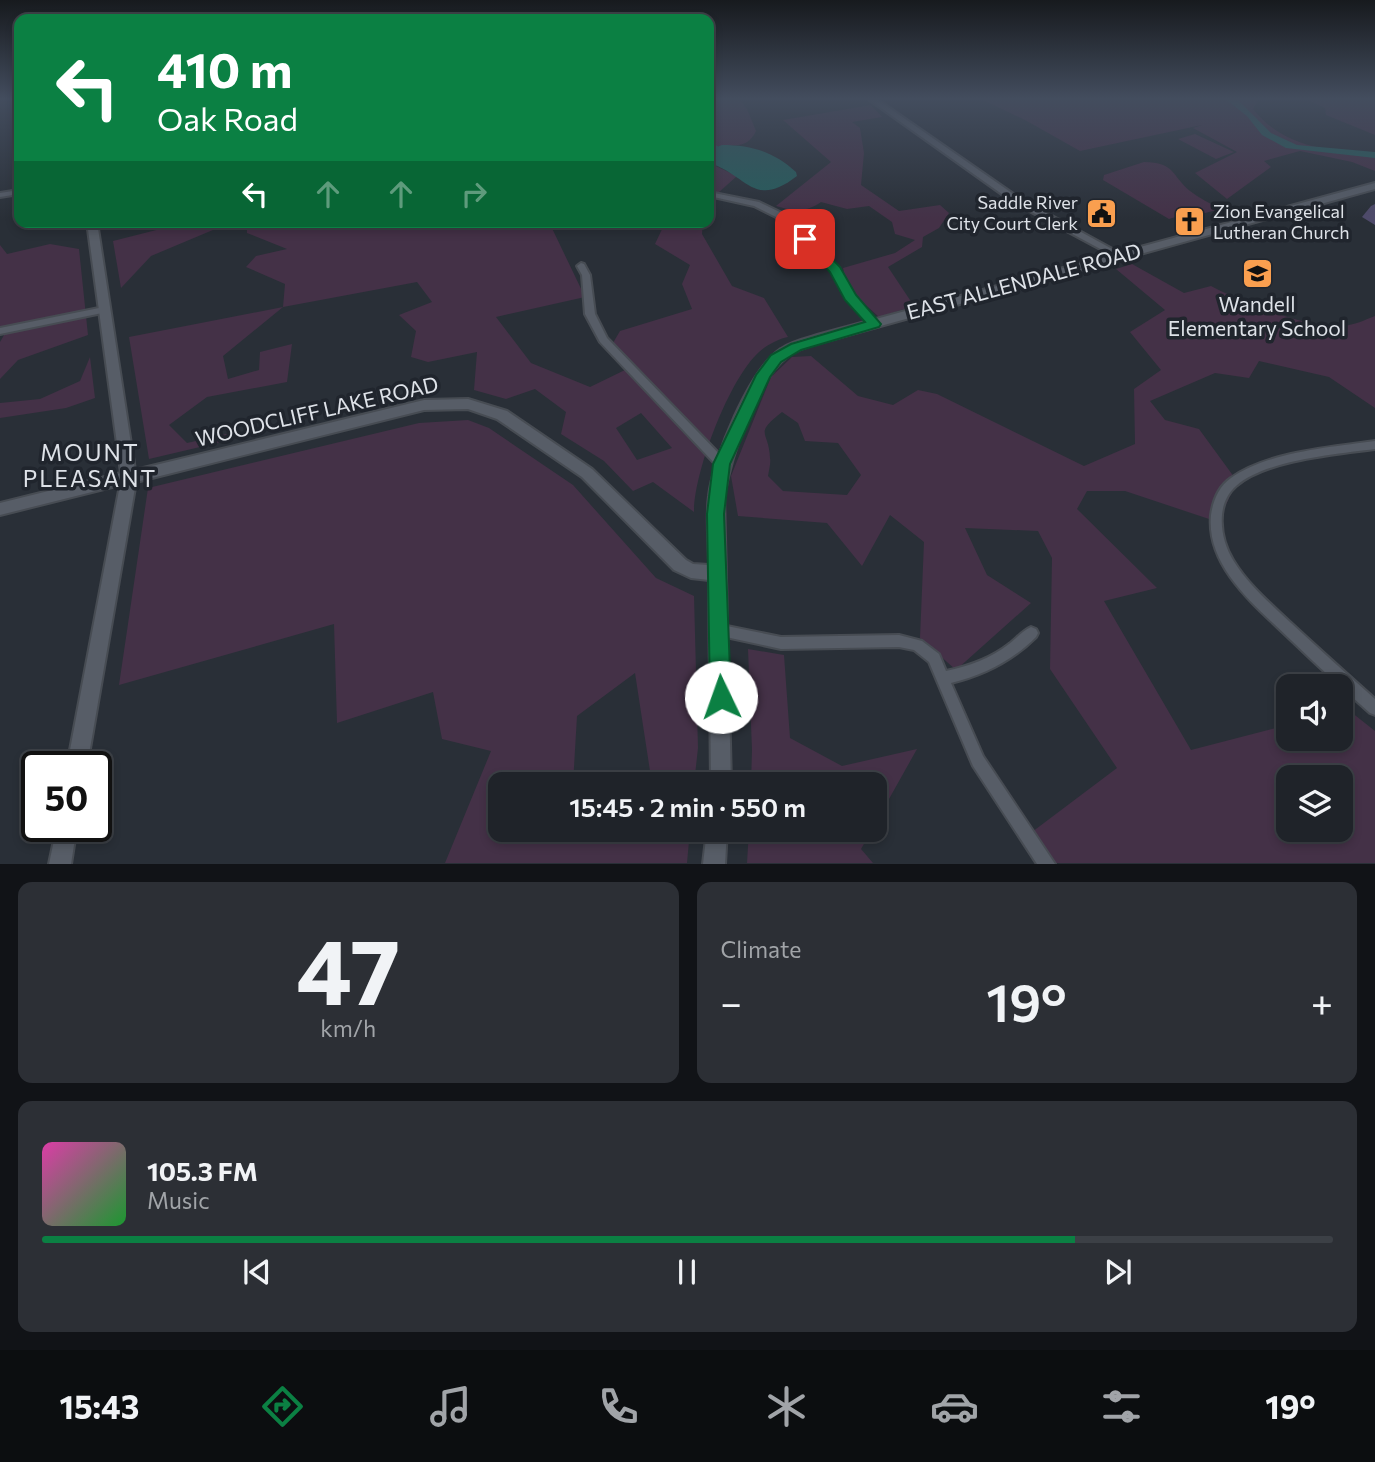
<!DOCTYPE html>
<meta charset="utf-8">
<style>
:root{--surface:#1f2329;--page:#2c2f35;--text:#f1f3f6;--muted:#a1a4a8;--line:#3c4046;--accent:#0b8043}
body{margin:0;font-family:Commissioner,sans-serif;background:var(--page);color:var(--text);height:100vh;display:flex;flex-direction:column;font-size:26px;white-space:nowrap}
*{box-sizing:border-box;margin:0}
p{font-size:23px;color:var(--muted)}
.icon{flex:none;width:38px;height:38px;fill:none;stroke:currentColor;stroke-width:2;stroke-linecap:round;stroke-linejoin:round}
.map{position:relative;height:864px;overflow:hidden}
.sheet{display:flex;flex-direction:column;gap:18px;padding:18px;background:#111317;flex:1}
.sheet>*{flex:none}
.top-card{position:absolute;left:14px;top:14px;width:700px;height:214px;border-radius:14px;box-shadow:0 4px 10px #0003,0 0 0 2px var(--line);background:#0b8043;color:#fff;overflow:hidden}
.controls{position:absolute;left:1276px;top:674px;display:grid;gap:14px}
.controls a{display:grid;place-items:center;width:77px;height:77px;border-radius:14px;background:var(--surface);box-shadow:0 4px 10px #0003,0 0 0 2px var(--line);font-size:35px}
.speed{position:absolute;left:21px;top:751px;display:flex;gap:14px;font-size:35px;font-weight:700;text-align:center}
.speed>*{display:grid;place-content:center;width:91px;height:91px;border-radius:50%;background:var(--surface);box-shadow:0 4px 10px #0003,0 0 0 2px var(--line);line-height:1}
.speed .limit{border:4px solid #111;border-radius:10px;background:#fff;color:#111}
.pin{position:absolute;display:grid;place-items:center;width:60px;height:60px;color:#fff;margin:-30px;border-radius:14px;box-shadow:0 4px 10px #0006}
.me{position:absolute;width:77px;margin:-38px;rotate:357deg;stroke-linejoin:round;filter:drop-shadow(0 0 5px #0008)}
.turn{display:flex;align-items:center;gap:24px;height:147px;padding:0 28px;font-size:32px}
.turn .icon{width:91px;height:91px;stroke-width:2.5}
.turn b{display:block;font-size:49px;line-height:60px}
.lanes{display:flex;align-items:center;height:66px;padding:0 28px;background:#0003;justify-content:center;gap:35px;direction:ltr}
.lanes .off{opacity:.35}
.big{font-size:52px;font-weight:600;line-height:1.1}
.sheet .tile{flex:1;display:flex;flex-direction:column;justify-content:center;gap:10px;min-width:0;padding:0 24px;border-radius:14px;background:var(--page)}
.sheet .dial{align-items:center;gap:0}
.dial b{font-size:91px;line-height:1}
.song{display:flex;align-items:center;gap:21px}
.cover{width:84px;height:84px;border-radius:10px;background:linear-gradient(135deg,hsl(320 70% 55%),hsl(130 70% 35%))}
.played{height:7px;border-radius:4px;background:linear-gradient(90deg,var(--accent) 80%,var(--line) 80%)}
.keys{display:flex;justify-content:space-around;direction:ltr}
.heat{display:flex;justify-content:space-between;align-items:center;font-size:38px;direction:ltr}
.sheet .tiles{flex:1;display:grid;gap:18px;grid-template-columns:1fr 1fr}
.tile:last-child{grid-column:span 2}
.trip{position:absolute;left:488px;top:772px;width:399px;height:70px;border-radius:14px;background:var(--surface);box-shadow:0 4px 10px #0003,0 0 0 2px var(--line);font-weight:600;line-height:70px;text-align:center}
.dock{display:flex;height:112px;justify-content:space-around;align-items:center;background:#0c0e10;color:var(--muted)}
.dock .icon{width:49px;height:49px}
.dock .on{color:var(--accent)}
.dock b{font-size:32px;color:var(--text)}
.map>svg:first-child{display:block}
.green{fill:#443147;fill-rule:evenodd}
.water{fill:#255d5c}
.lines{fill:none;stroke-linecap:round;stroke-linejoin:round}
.stream{stroke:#255d5c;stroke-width:2}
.minor-casing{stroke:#474c53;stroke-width:4}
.tertiary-casing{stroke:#474c53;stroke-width:4}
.secondary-casing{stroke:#474c53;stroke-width:4}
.minor{fill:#575d67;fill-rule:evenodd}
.tertiary{fill:#575d67;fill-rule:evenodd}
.secondary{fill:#575d67;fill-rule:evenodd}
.wall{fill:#4e4a6a}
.route{fill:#0b8043;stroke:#07532c;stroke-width:2}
.labels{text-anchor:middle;stroke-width:7;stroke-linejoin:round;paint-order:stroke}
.far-poi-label{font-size:18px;fill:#dee2e8;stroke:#20252d;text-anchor:end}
.street-label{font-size:21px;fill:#dee2e8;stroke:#20252d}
.poi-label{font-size:21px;fill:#dee2e8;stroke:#20252d}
.neighbourhood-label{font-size:23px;letter-spacing:2px;fill:#dee2e8;stroke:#20252d}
</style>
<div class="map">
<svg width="1375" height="864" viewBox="0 0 1375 864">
<rect width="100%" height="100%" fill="#292f37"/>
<g class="green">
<path d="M709 98H738L747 109 756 131C745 154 728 140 709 150Z"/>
<path d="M979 98H1259L1253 109C1283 147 1328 152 1375 152V171L1352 162 1300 151 1264 161 1271 167 1227 199 1195 173 1237 152 1193 128 1202 125 1080 151 1025 120Z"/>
<polygon points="1304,98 1375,99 1375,135 1326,115 1325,108"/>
<path d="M871 105 882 117 852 122 860 128 864 153 861 185 899 211 940 205 949 213 939 228 923 237 922 247 888 267 914 306 879 317 848 289 843 268 895 253 915 240 895 234 892 222 869 206 847 209 821 202C806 213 792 211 776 206L831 162 783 120Z"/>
<polygon points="1195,134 1234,152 1216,159 1178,139"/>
<path d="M1144 162C1176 163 1170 174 1190 191 1199 198 1210 203 1220 209L1198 215 1192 212 1169 219 1103 180 1104 175Z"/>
<polygon points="709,163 737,176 709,201"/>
<polygon points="188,222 211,222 220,227 151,256 121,288 113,241"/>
<path d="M247 222H549L585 297 496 317 531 363 590 387 627 369 610 348 620 331 692 309 682 284 690 265 655 244 664 225 662 222H703L702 234 732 286 764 298 788 337C778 339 767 345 759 352 729 379 694 472 694 512L653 482 633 491 604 461 561 434 566 412 535 389 506 399 474 390 477 352 428 362 411 357 416 331 399 315 432 302 417 282 283 307 223 356 228 379 259 370 260 352 292 344 287 382 207 397 169 425 187 443 235 432 234 439 149 459 129 337 283 307 285 284 246 267 256 256 287 249 247 233ZM641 413 672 448 637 460 616 428Z"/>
<polygon points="50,244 79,249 88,335 18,360 0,379 0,342 7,330 0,331 0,245 7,254"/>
<path d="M1132 264 1184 293 1211 286C1238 301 1314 331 1343 326 1354 325 1365 320 1375 316V408L1329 377 1259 361 1249 378 1215 373 1150 401 1165 420 1199 429 1237 481 1218 522 1125 491H1087L1077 509 1157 588 1104 601 1191 750 1280 727 1288 730V738L1315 739 1325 742 1328 739 1340 738 1341 724 1351 712 1375 731V863H1043L1028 835 1117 768 1050 669 1052 558 1038 531 965 528 987 575 1031 603 956 670 920 638 924 542 890 515 862 566 827 523 738 516 731 476 771 377 792 357 811 356 858 396 893 405 918 390 937 394 1084 466 1135 444 1134 389 1161 370 1130 332 1165 310 1116 269ZM782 412 798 423 805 441 838 443 861 475 847 495 783 491 768 476C769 470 771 463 770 458 769 430 753 435 782 412ZM1288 777H1340V830H1288Z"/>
<polygon points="90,357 95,398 66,408 0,418 0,403 40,399 80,381"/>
<polygon points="468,420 489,428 573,485 656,578 694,596 698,748 694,784 652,784 635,673 577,716 573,784 500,784 500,830 570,830 570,835 582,830 690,830 687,863 445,863 491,751 442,739 433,692 337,723 334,624 119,685 148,488 419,423"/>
<polygon points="748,649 784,655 790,738 842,766 917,749 875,824 875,784 751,784 752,750"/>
<polygon points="749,830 872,830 861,849 873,863 747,863"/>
</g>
<g class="water">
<polygon points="1224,98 1236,98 1271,133 1297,145 1375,152 1375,158 1286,148 1262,135 1247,116"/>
<path d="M722 145C752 145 774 152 796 172L797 176C753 210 747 174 709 163V150Z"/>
</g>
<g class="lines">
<g class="stream">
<polyline points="709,123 709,133"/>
<polyline points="709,141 717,147"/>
</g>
<defs>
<g id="minor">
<polygon points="19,190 19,194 0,197 0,193"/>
<polygon points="709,192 759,202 786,215 839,268 854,296 877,322 879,324 877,326 871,326 847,299 832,271 780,219 754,206 709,196"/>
<polygon points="581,263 584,264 590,275 595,314 607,338 726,461 727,464 726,467 718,467 600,342 585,314 582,275 577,266"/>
<polygon points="104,307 107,308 108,310 107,312 0,334 0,328"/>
<path d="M1375 441V449C1337 454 1265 460 1236 486 1215 504 1220 539 1233 560 1248 585 1271 604 1291 623 1319 649 1347 674 1375 699V715L1370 713C1343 689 1318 666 1292 641 1257 607 1206 568 1211 515 1213 501 1219 486 1231 478 1267 452 1332 447 1375 441Z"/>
<path d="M717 624 781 637 899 635 922 641 939 654 946 671C969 666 990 659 1009 644 1016 639 1022 631 1031 627L1036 629 1038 633 1036 637C1012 661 984 675 951 683L983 756 1055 864H1037L973 766 929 662 914 650 899 647 781 649 712 634 711 630 712 626Z"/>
</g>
<polygon id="tertiary" points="867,98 875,98 1019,198 1125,256 1120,259 1117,258 1013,202"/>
<g id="secondary">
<path d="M1375 183V189L819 343C809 346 798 349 789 355 755 379 731 457 724 496L731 784H711L709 580 691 578 674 570 582 477 497 419 468 409 424 410 136 482 87 766H67L120 485 0 515V503L121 473 87 222H97L135 470 424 400 468 399 507 411 592 469 686 560 693 564 709 565C709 543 706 518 709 496 713 459 750 369 781 349 792 341 808 338 821 334Z"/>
<polygon points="57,826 77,826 71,864 49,864"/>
<polygon points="707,830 727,830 725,864 703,864"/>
</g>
</defs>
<use href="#minor" class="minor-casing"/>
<use href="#tertiary" class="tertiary-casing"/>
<use href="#secondary" class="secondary-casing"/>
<use href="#minor" class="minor"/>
<use href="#tertiary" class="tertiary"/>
<use href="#secondary" class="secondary"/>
</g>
<polygon class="wall" points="1375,204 1375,225 1362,217 1371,206"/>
<linearGradient id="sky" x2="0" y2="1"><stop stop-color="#171a1e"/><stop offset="0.45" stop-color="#434d5e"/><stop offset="1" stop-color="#434d5e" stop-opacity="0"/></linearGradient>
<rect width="1375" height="219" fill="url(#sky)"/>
<polygon class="route" points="805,235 810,236 840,267 856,295 881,324 879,327 801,350 781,362 770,377 730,464 724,514 731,697 728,704 721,707 713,704 710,697 707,514 713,464 756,375 771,355 791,344 865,322 845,300 830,272 799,239"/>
<defs>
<symbol id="civic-square" viewBox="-11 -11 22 22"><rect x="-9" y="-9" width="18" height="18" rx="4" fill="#fa9f4f" stroke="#20252d"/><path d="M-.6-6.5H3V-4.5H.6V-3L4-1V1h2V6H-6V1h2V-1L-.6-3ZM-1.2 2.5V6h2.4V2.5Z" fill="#111"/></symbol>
<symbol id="church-square" viewBox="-11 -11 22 22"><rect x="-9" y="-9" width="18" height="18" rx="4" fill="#fa9f4f" stroke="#20252d"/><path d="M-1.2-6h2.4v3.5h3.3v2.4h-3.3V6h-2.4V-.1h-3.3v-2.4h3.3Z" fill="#111"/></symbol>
<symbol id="school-square" viewBox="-11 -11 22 22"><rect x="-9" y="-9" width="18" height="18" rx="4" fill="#fa9f4f" stroke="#20252d"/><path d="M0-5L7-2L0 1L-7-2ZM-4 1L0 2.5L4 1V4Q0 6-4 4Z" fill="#111"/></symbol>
</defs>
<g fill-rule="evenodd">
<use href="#civic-square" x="1084" y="196" width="35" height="35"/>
<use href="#church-square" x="1172" y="204" width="35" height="35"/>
<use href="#school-square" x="1240" y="256" width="35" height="35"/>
</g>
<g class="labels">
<g class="far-poi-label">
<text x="1078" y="209">Saddle River<tspan x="1078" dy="21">City Court Clerk</tspan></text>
<text x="1213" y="218" text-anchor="start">Zion Evangelical<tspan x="1213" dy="21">Lutheran Church</tspan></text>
</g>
<g class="street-label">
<text transform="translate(1024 282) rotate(-15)" y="7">EAST ALLENDALE ROAD</text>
<text transform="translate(317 412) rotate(-13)" y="7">WOODCLIFF LAKE ROAD</text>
</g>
<g class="poi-label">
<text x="1257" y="312">Wandell<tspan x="1257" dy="24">Elementary School</tspan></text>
</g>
<g class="neighbourhood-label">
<text x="90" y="461">MOUNT<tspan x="90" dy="26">PLEASANT</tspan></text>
</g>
</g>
</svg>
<div class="controls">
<a><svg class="icon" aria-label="sound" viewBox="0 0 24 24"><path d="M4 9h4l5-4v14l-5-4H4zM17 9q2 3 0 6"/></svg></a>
<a><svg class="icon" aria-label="layers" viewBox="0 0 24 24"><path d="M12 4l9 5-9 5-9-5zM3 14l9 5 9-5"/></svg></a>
</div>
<div class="speed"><div class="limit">50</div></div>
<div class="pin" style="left:805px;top:239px;background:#d93025"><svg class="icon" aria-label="arrive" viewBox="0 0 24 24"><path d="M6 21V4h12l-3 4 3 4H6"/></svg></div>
<svg class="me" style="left:721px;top:697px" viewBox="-20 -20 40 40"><circle r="19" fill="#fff"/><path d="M0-13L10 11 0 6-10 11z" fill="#0b8043"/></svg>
<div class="trip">15:45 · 2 min · 550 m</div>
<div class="top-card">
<div class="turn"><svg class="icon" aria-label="left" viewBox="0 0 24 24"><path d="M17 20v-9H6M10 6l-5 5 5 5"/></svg><div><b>410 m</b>Oak Road</div></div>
<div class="lanes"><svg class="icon" aria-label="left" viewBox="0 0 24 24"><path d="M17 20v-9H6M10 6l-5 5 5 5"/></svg><svg class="icon off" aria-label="ahead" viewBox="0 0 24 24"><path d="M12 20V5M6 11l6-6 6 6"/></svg><svg class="icon off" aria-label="ahead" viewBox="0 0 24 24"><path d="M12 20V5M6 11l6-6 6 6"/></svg><svg class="icon off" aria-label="right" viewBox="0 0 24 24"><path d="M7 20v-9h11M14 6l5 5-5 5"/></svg></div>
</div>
</div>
<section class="sheet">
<div class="tiles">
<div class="tile dial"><b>47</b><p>km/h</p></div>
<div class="tile"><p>Climate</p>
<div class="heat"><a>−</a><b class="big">19°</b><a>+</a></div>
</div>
<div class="tile">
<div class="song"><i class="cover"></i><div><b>105.3 FM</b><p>Music</p></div></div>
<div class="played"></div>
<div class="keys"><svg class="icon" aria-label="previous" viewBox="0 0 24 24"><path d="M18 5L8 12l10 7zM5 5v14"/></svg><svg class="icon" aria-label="pause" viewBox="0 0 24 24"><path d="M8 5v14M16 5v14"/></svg><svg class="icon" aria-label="next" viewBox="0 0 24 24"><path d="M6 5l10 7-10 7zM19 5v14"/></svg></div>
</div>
</div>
</section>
<nav class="dock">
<b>15:43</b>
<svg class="icon on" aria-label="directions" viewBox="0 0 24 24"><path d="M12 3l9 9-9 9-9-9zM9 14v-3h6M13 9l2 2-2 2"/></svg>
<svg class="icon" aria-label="music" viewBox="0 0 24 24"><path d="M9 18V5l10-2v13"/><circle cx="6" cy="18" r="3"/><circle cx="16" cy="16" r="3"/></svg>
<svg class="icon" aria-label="phone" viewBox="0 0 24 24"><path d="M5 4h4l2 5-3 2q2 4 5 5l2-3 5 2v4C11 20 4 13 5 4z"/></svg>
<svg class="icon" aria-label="climate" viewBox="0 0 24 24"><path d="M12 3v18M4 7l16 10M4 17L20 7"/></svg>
<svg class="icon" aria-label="car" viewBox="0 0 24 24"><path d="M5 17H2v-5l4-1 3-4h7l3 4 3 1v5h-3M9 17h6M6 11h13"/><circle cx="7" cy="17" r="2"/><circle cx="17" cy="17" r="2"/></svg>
<svg class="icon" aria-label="filters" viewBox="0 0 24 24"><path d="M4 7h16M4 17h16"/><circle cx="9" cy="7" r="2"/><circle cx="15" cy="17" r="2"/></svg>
<b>19°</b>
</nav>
